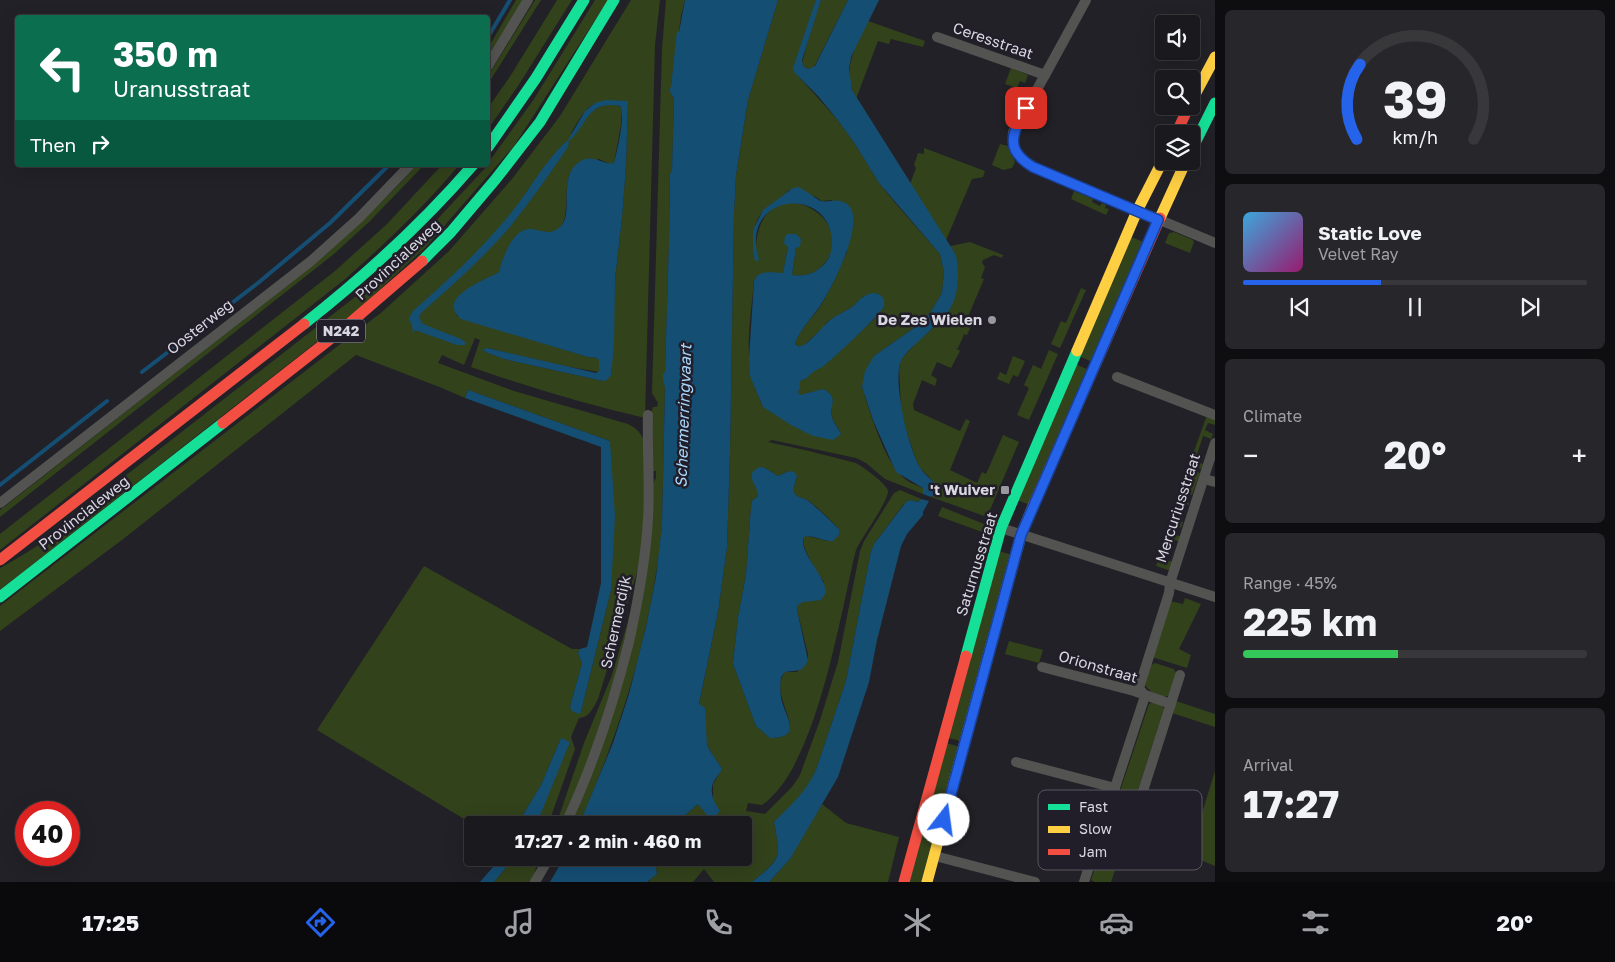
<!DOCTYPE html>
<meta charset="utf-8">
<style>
:root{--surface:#1a191d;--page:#27262a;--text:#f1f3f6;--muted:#9fa0a4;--line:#38383b;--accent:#2563eb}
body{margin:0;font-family:"Golos Text",sans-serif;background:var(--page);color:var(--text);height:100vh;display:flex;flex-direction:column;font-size:19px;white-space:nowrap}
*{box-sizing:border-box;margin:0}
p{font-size:16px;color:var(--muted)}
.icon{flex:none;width:28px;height:28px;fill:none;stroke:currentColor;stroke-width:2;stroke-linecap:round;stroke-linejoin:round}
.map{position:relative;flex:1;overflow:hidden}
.details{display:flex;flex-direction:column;gap:10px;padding:10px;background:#0e0e10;width:400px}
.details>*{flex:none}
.banner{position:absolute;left:15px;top:15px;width:475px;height:152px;border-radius:5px;box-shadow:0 5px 20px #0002,0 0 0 1px var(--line);background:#0b6e4f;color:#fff;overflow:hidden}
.fabs{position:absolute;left:1155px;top:15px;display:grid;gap:10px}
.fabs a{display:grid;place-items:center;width:45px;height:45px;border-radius:5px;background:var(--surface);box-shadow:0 5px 20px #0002,0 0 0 1px var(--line);font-size:25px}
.speed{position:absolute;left:15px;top:801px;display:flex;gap:10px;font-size:25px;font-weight:700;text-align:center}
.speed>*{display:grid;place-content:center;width:65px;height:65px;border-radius:50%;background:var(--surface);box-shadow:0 5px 20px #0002,0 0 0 1px var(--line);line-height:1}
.speed .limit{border:8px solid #d22;background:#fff;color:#111}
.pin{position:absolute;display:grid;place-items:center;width:42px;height:42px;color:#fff;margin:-21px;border-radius:10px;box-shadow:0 2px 8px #0006}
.me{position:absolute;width:55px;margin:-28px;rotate:15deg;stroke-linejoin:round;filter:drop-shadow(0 0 4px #0008)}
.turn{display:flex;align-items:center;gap:18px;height:105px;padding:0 15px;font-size:22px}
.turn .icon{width:65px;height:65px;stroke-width:2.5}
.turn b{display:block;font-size:35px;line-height:42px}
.then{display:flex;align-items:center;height:48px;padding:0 15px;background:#0003;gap:10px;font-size:19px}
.big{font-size:38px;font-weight:700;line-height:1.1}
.details .widget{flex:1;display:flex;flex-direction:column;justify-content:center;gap:8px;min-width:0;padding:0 18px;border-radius:8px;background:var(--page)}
.details .dial{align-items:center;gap:0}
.dial svg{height:130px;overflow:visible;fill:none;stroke:var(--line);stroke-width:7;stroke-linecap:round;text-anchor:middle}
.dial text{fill:var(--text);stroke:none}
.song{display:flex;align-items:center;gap:15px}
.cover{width:60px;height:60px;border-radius:8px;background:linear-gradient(135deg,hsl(200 70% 55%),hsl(320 70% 35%))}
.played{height:5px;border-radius:2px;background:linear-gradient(90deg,var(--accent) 40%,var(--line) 40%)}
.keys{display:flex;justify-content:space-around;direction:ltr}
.heat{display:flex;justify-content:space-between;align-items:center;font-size:28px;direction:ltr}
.charge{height:8px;border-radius:4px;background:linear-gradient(90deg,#34c759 45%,var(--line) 0)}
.trip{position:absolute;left:464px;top:816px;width:288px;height:50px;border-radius:5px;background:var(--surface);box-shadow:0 5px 20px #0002,0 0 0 1px var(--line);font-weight:700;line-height:50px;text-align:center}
.tabs{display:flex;height:80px;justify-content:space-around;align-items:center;background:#0a0a0c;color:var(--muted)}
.tabs .icon{width:35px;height:35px}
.tabs .active{color:var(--accent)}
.tabs b{font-size:22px;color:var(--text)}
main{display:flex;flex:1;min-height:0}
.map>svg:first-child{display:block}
.green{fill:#32421b;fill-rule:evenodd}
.water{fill:#154e73}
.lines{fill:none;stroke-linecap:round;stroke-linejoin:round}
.stream{stroke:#154e73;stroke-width:4}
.street{stroke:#535352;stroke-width:10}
.fast{stroke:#16e098;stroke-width:11}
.slow{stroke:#ffcf43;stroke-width:11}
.jam{stroke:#f24e42;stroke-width:11}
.route-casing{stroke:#184099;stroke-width:12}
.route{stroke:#2563eb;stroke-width:9}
.poi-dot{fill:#99989f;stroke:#211e2a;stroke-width:2}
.labels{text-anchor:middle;stroke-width:5;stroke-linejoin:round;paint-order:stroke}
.shield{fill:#211e2a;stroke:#a2a0a9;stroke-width:1}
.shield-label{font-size:14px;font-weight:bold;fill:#d9d8e0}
.street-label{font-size:15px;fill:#d9d8e0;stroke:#211e2a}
.poi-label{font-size:15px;font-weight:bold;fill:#d9d8e0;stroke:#211e2a;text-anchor:end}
.water-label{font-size:16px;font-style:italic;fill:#a8d7fc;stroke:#211e2a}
.key{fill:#211e2a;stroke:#585661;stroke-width:1}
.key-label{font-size:14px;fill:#d9d8e0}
</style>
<main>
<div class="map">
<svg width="1215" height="882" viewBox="0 0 1215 882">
<rect width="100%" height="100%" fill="#222127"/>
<g class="green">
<polygon points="516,0 524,0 488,60 488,48"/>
<polygon points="535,0 541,0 488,84 488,76"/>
<polygon points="557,0 572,0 518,86 488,129 488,108 511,75"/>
<path d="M595 0H608L514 146 425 248 356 311 0 590V568C40 547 77 518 111 487L364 290 417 241 488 165V163L534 99Z"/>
<path d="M631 0H660L655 45 645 418C586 404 528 387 471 367L480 340 475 338 464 365 442 355 438 363 514 391 628 424C638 429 642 434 646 446L642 556 598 699C593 708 590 717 579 718L571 737 575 749 548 825H535L561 738 541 785 517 825H474L317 730 424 566 572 649H580L578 653 582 663 570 707 581 712 611 590 610 441 468 390 465 398 442 388 356 355 122 540 0 631V606L382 312 449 251 512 179 560 116ZM628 101 626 166 622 218 615 279 611 375 603 381 504 359 483 351 487 348 564 366 599 372V360L597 358 588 357 457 316 454 306 499 272 501 265 531 229C581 246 559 195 571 171L599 159 610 164 614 163 621 125 622 108C603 93 580 123 570 135 591 100 587 103 628 101Z"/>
<path d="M666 0H685L681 16 671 87 669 90 674 99 672 170 670 174 669 242 665 373 663 374 665 386C664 419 664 452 663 485 662 498 663 513 662 526 652 632 621 728 579 825H568L625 672 652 485 656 478V471H654L652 474C652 456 647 422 653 407H657L658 403 652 393 662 49Z"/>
<path d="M778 0H818L811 18 798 76 837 119 855 144 879 183 896 204 940 254 944 272 942 293 930 313 921 323 874 356 862 387C870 412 884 462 905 479 910 483 917 485 923 488V494L885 479 866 463 856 458 772 440 768 442 805 450 856 463C863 467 887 484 888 491 888 502 862 537 856 550 840 614 817 768 762 805L748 803 746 811 765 814 792 787 800 775 820 720 838 662 860 551 864 541 894 493 900 490 921 499 918 502 911 500 904 504 874 544 871 551 846 681 816 770 811 781 800 797 774 822C781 859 781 858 752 882H714L704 869 693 882H648L657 873 654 858H742V825H674L698 804 713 800V784L722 769 707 746 699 705 718 612 727 547 730 453 734 213 736 175 748 100ZM789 190 814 196 822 201 832 200 847 252C839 270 831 289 821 305 814 316 797 333 795 344L800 347 804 345 823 328 827 322 852 307 864 296 875 318 826 364 810 373 807 378 800 381 798 392 800 396 823 389C838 397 830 403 832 415 832 421 839 428 841 434 820 428 782 421 765 408 761 405 760 399 758 395 742 360 751 318 754 281L756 277 767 273H783L788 247 796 248 792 275C804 277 815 274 823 265 865 221 764 161 756 245 750 210 769 210 789 190ZM765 468 778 476 789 471 797 477C796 481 793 487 794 492 796 498 802 497 807 500 811 501 836 525 839 529V535L827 541 808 536 804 537C800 548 818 573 824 582L803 602 798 604 797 610 808 654V660L797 672H785C765 696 816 738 770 738L756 726 733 664 738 617 746 575 751 507 752 501 758 496V491L754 484Z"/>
<polygon points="821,0 848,0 814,67 808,69 803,66 802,63 811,29"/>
<path d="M868 21 925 41 923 47 891 39 889 44 878 41 856 99C841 68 855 48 868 21Z"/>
<polygon points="1011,68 1028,75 1025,83 1020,81 1017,88 1005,84"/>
<polygon points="1000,144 1008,146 1015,162 1012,168 1003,170 992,165"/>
<polygon points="924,148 985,171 983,177 972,179 946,240 910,184 916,168 914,165 918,153 924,154"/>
<path d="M417 165H424L370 221 334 254 0 517V510C72 454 143 398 215 342 286 287 356 232 417 165Z"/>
<path d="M442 165H459C424 207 385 244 344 280L0 550V534L335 271 387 224Z"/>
<polygon points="1074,191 1093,199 1092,202 1100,206 1102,203 1106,205 1105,208 1109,209 1106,215 1071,199"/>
<polygon points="1174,232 1193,240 1194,242 1190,253 1165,243 1169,233"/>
<polygon points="1131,237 1144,242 1092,362 1079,356"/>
<polygon points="970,242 1003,255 1002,258 994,255 983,260 982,263 985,267 981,278 984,279 967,319 973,322 967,335 963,334 964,335 958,348 956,348 960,351 951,368 937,362 931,375 937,379 935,386 922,380 913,404 914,410 960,431 966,419 970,421 950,470 977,483 982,472 986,474 1003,435 1019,442 987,517 931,497 936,492 933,481 920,468 916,460 905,427 901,408 899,369 901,360 904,356 916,343 941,321 951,307 955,295 956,255 950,246"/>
<polygon points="1081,288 1086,290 1060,348 1051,344 1061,321 1066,323"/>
<polygon points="1049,350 1058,354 1029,420 1017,415 1029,388 1024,385 1033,365 1041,369"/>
<polygon points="1013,356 1025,361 1018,377 1013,375 1009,384 997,379 1000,372 1006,375"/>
<polygon points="1075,364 1089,370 1030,505 1017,500"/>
<polygon points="1207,415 1215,418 1215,425 1208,423 1205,430 1213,434 1211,439 1203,436 1195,461 1203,464 1201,469 1189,465"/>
<polygon points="1188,469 1200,473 1192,495 1180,491"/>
<polygon points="1177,499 1189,503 1189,505 1181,503 1176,519 1183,522 1181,528 1174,525 1171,533 1182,537 1180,542 1169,538 1163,559 1173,562 1171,571 1156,566"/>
<polygon points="942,507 984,524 982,532 938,516"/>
<polygon points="999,551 1012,555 961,741 948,738"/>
<polygon points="637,591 603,726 562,825 556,825 584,743 612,675"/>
<polygon points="1185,598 1201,604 1179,649 1191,655 1187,668 1152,657 1170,601 1183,604"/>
<polygon points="1009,641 1043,650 1039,663 1005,654"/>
<path d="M1155 663 1174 669 1176 673 1168 696C1159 698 1150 692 1145 685L1151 665Z"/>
<polygon points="1176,701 1215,714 1215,727 1172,713"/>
<polygon points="1152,702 1162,705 1164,709 1130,814 1126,816 1113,812 1149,704"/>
<polygon points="946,743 960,747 923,882 909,882"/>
<polygon points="1215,771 1215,866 1189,855"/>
<polygon points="822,804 846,823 899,837 888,882 769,882 790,859 802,836"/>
<polygon points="1111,820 1127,826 1129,830 1111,882 1095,882 1091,880"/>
<polygon points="514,858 538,858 534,876 531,882 494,882"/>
</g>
<g class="water">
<path d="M685 0H778L748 100 736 175 734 213 730 453 727 547 718 612 699 704 705 708 707 746 722 769C720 774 715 778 713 783 709 794 715 803 720 811L711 820 698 804 674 825H579L613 743 629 694 646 627 656 577 662 525 665 387 663 381V374L665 372 669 242 670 174 672 170 674 99 669 90 671 87 677 31 679 32Z"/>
<path d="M816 0H821L802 60 803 66 808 69 815 66 848 0H879L851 57 849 69 852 90 956 255C960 277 959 304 941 320 934 327 926 334 919 341 913 346 904 354 901 361 892 380 909 452 921 469 925 475 932 480 937 485L936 492 931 497 923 494V488L896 472 873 420 862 387 865 371 874 356 921 323 930 313 942 293 944 272 940 254 879 183 855 144 837 119 818 96 794 72 793 68Z"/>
<path d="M606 100 628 101 626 166 622 218 615 279 614 345 611 375 607 380 603 381 504 359 483 351 484 349 487 348 596 373 599 371V360L597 358 588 357 461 319C435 297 486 280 499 272 502 259 513 227 531 229 542 230 550 236 560 227 576 214 554 171 585 159 595 156 605 165 614 163 617 151 626 115 620 106 587 100 588 125 569 141L568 140 585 111 595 103Z"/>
<path d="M567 141 569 142 568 147C549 175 530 202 509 228 482 259 452 286 421 313L419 318 423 324 461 339 466 343 465 345H457L415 330 414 332 412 331 413 329 409 318 413 311C448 280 481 250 511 213 530 190 545 160 567 141Z"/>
<path d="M798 187C806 190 816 199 821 201 830 203 836 197 847 204 868 219 831 290 820 306 813 316 797 334 795 344 798 346 798 347 801 346 809 344 823 326 829 321 836 315 845 312 852 307 857 303 861 297 867 295 870 293 874 292 878 294 883 296 885 300 884 306 882 313 834 358 825 365 819 369 811 372 807 378L800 381V388L798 392 800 395 823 389C840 398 829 405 832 417 833 422 839 429 841 434L833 440 813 436 791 425 763 407 750 376 749 358 754 281C759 269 772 273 783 273L788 247 784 243 785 236 788 234H796L801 239 800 247 796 248 792 275C806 277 817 273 826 262 831 256 832 248 832 240 829 189 752 192 756 245 756 250 758 255 759 260L755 261 753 249V230L763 210 793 188Z"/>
<polygon points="468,390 610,441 615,517 611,590 581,712 579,714 572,711 570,707 582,663 578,653 580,649 587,647 601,583 601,447 465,398"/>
<path d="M760 467 765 468 778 476 789 471 794 472 797 476C796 481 793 487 794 492 796 498 802 497 807 500 811 502 835 525 839 529V535L833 541C823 542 813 534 804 537 798 553 826 575 826 593L821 600 803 602 798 605 797 610 808 660C803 673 796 670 785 672L781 677C780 684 780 691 781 698 785 717 804 738 770 738L756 726 733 664 738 617 746 575 751 507 752 501 758 496C758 484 742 475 760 467Z"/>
<path d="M921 499 929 501 923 512V515L907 534 901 546 877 640 869 682 838 777 790 859 769 882H752C781 858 781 860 774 822 791 805 806 792 816 770L846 681 871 551 874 544 906 502 911 500 918 502Z"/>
<polygon points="561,738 570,742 537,823 535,825 517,825 541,785"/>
<polygon points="499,858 514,858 494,882 480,882 493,867"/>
<polygon points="564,858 654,858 657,874 647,882 550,882"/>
</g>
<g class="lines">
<g class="stream">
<polyline points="488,37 510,0"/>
<polyline points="142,372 258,283 330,223 389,165"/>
<polyline points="0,485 107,401"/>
</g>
<g class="street">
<polyline points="937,37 1045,75 1086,0"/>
<polyline points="488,66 528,0"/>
<path d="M1045 75 1013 132C1011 149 1019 159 1033 167L1215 243"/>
<polyline points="1117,377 1215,415"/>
<polyline points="1204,479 1215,482"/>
<polyline points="0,503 311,261 359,218 410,165"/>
<polyline points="1001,528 1215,597"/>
<polyline points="1042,667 1134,691 1171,704"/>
<polyline points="1145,696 1139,688 1169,593 1170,583 1215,443"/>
<polyline points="1016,762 1115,788"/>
<polyline points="1106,815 1128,821 1134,819 1180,675"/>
<path d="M565 825C593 766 613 705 629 642 638 601 646 559 648 518 650 484 647 449 648 415"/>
<polyline points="935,856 1035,882"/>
<polyline points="535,882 549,858"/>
<polyline points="1084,882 1145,696"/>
</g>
<g class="fast">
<polyline points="488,147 536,78 584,0"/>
<polyline points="1191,151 1215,103"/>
<polyline points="422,261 451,232 495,180 540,122 614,0"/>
<path d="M304 324C365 276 422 224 473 165"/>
<polyline points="0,597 223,423"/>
<polyline points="966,656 1001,528 1077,351"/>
</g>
<g class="slow">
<polyline points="1191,102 1215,57"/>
<polyline points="1160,218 1186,161"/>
<polyline points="1077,351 1137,211 1164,158"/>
<polyline points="927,882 1021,535 1034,504"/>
</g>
<g class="jam">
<polyline points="1176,134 1189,106"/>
<polyline points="223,423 343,329 422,261"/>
<polyline points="1034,504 1160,218"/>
<polyline points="0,560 304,324"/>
<polyline points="904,882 966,656"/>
</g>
</g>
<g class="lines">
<defs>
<path id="route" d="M944 820 1021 535 1158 220 1033 167C1003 149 1013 133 1026 108"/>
</defs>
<use href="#route" class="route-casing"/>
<use href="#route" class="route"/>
</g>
<g class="poi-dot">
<circle cx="992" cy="320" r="5"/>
<rect x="1000" y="485" width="10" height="10" rx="2.5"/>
</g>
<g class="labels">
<rect class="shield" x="317" y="319.5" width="48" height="23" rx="4"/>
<g class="shield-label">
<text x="341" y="336">N242</text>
</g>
<g class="street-label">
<text transform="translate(993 41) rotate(19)" y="5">Ceresstraat</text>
<text transform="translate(398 260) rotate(-43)" y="5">Provincialeweg</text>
<text transform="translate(200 327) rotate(-38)" y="5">Oosterweg</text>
<text transform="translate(1178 508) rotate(-72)" y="5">Mercuriusstraat</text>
<text transform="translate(84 513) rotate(-38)" y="5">Provincialeweg</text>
<text transform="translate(977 564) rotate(-73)" y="5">Saturnusstraat</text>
<text transform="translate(616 622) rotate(-78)" y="5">Schermerdijk</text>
<text transform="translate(1098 667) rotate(16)" y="5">Orionstraat</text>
</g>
<g class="poi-label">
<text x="982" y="325">De Zes Wielen</text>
<text x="995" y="495">'t Wuiver</text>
</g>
<g class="water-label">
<text transform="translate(683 416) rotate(-88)" y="6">Schermerringvaart</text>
</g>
</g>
<rect x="1038" y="790" width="164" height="80" rx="8" class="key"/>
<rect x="1048" y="804" width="22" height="6" fill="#16e098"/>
<rect x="1048" y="826" width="22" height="7" fill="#ffcf43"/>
<rect x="1048" y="849" width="22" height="6" fill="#f24e42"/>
<g class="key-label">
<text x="1079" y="812">Fast</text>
<text x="1079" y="834">Slow</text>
<text x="1079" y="857">Jam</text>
</g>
</svg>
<div class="fabs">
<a><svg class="icon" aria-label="sound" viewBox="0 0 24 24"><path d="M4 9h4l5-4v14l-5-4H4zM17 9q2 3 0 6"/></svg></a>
<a><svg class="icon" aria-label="search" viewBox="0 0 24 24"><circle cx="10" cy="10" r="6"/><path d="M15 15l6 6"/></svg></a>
<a><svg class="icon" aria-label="layers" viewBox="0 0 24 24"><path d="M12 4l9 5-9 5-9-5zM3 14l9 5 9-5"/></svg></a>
</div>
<div class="speed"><div class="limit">40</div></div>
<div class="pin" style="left:1026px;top:108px;background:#d93025"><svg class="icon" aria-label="arrive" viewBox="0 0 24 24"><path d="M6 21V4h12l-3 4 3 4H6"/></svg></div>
<svg class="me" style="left:944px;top:820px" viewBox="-20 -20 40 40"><circle r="19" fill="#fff"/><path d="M0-13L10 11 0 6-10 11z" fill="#2563eb"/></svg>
<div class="trip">17:27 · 2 min · 460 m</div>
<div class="banner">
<div class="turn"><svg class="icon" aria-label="left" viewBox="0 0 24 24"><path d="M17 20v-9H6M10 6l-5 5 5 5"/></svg><div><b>350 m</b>Uranusstraat</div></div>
<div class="then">Then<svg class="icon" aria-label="right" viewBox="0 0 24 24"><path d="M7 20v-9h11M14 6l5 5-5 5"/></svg></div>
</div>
</div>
<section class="details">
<div class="widget dial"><svg viewBox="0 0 100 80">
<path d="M14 69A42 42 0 1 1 86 69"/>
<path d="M14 69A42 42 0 0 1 16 23" stroke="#2563eb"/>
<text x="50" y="56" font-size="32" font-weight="700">39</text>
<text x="50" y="72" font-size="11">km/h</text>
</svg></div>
<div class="widget">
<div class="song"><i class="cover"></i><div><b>Static Love</b><p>Velvet Ray</p></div></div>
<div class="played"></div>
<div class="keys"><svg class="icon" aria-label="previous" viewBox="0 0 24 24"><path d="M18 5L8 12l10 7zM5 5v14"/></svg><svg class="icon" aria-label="pause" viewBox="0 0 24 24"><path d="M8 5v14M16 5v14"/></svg><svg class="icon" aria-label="next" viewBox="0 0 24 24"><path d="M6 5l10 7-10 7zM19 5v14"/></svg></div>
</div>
<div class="widget"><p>Climate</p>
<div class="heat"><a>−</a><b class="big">20°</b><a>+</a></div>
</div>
<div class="widget"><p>Range · 45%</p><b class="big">225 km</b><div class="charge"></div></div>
<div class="widget"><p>Arrival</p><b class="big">17:27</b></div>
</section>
</main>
<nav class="tabs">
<b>17:25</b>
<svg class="icon active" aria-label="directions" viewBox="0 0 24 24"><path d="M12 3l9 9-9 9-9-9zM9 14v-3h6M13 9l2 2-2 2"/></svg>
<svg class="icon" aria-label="music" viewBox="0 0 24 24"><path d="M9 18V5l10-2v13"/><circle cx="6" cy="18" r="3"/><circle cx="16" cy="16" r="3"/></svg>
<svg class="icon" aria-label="phone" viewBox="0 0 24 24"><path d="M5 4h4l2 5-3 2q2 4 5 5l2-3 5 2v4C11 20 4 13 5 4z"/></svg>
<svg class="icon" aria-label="climate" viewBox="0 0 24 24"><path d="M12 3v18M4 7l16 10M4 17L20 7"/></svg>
<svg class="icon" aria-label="car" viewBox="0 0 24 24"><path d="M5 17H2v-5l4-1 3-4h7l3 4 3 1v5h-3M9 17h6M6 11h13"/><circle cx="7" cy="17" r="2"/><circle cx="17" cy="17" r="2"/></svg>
<svg class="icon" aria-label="filters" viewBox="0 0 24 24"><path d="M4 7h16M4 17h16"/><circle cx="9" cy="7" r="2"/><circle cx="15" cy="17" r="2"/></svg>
<b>20°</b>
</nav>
